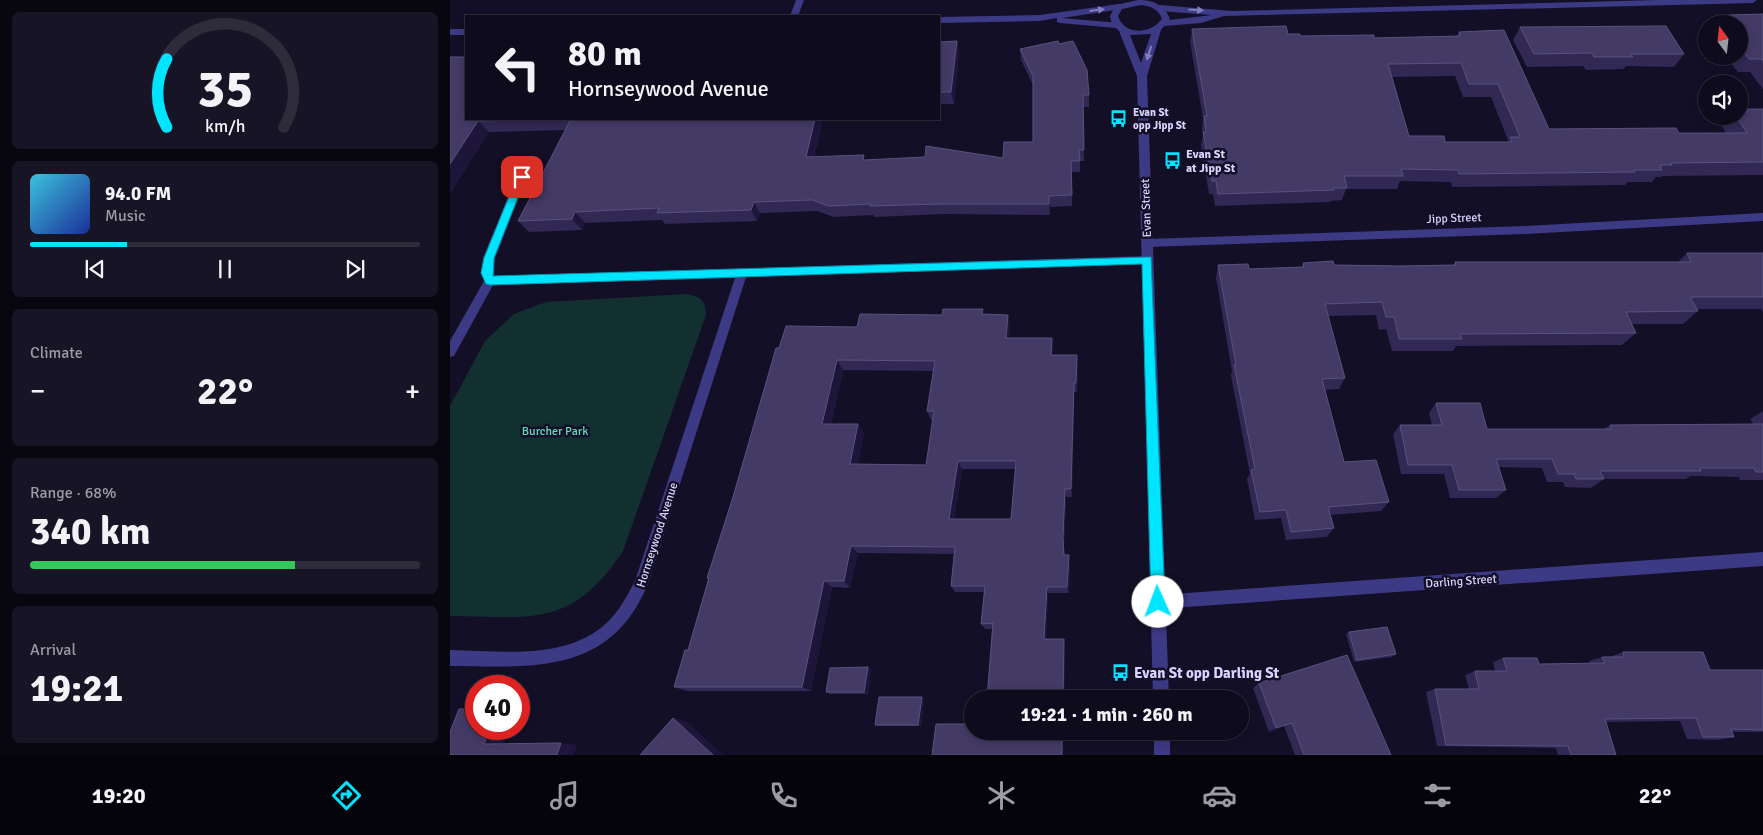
<!DOCTYPE html>
<meta charset="utf-8">
<style>
:root{--surface:#0e0b1c;--page:#171425;--text:#f1f3f6;--muted:#9b9ba3;--line:#2e2b3b;--accent:#00e5ff}
body{margin:0;font-family:Signika,sans-serif;background:var(--page);color:var(--text);height:100vh;display:flex;flex-direction:column;font-size:19px;white-space:nowrap}
*{box-sizing:border-box;margin:0}
p{font-size:16px;color:var(--muted)}
.icon{flex:none;width:28px;height:28px;fill:none;stroke:currentColor;stroke-width:2;stroke-linecap:round;stroke-linejoin:round}
.map{position:relative;flex:1;overflow:hidden}
.side{display:flex;flex-direction:column;gap:12px;padding:12px;background:#08060f;width:450px}
.side>*{flex:none}
.top-card{position:absolute;left:15px;top:15px;width:475px;height:105px;border-radius:0px;box-shadow:0 2px 8px #0003,0 0 0 1px var(--line);background:#0e0b1c;color:var(--text);overflow:hidden}
.needle{width:32px;rotate:345deg}
.controls{position:absolute;left:1248px;top:15px;display:grid;gap:10px}
.controls a{display:grid;place-items:center;width:50px;height:50px;border-radius:50%;background:var(--surface);box-shadow:0 2px 8px #0003,0 0 0 1px var(--line);font-size:25px}
.speed{position:absolute;left:15px;top:675px;display:flex;gap:10px;font-size:25px;font-weight:700;text-align:center}
.speed>*{display:grid;place-content:center;width:65px;height:65px;border-radius:50%;background:var(--surface);box-shadow:0 2px 8px #0003,0 0 0 1px var(--line);line-height:1}
.speed .limit{border:8px solid #d22;background:#fff;color:#111}
.pin{position:absolute;display:grid;place-items:center;width:42px;height:42px;color:#fff;margin:-21px;border-radius:10px;box-shadow:0 2px 8px #0006}
.me{position:absolute;width:55px;margin:-28px;rotate:358deg;stroke-linejoin:round;filter:drop-shadow(0 0 4px #0008)}
.turn{display:flex;align-items:center;gap:18px;height:105px;padding:0 20px;font-size:22px}
.turn .icon{width:65px;height:65px;stroke-width:2.5}
.turn b{display:block;font-size:35px;line-height:42px}
.big{font-size:38px;font-weight:700;line-height:1.1}
.side .card{flex:1;display:flex;flex-direction:column;justify-content:center;gap:8px;min-width:0;padding:0 18px;border-radius:8px;background:var(--page)}
.side .dial{align-items:center;gap:0}
.dial svg{height:130px;overflow:visible;fill:none;stroke:var(--line);stroke-width:7;stroke-linecap:round;text-anchor:middle}
.dial text{fill:var(--text);stroke:none}
.song{display:flex;align-items:center;gap:15px}
.cover{width:60px;height:60px;border-radius:8px;background:linear-gradient(135deg,hsl(190 70% 55%),hsl(230 70% 35%))}
.played{height:5px;border-radius:2px;background:linear-gradient(90deg,var(--accent) 25%,var(--line) 25%)}
.keys{display:flex;justify-content:space-around;direction:ltr}
.heat{display:flex;justify-content:space-between;align-items:center;font-size:28px;direction:ltr}
.charge{height:8px;border-radius:4px;background:linear-gradient(90deg,#34c759 68%,var(--line) 0)}
.trip{position:absolute;left:514px;top:690px;width:285px;height:50px;border-radius:25px;background:var(--surface);box-shadow:0 2px 8px #0003,0 0 0 1px var(--line);font-weight:700;line-height:50px;text-align:center}
.dock{display:flex;height:80px;justify-content:space-around;align-items:center;background:#06040b;color:var(--muted)}
.dock .icon{width:35px;height:35px}
.dock .active{color:var(--accent)}
.dock b{font-size:22px;color:var(--text)}
main{display:flex;flex:1;min-height:0}
.map>svg:first-child{display:block}
.green{fill:#12302f}
.lines{fill:none;stroke-linecap:round;stroke-linejoin:round}
.minor{fill:#3d3a85;fill-rule:evenodd}
.tertiary{fill:#3d3a85;fill-rule:evenodd}
.wall{fill:#312854;fill-rule:evenodd}
.shaded-wall{fill:#1d163a}
.building{fill:#433a66;stroke:#5a527e;fill-rule:evenodd}
.oneway{fill:#837fbc}
.route{fill:#00e5ff;stroke:#0095a6}
.labels{text-anchor:middle;stroke-width:5;stroke-linejoin:round;paint-order:stroke}
.far-poi-label{font-size:11px;font-weight:bold;fill:#d9d4ff;stroke:#130f26;text-anchor:start}
.poi-label{font-size:12px;font-weight:bold;fill:#d9d4ff;stroke:#130f26;text-anchor:start}
.street-label{font-size:12px;fill:#d9d4ff;stroke:#130f26}
.park-label{font-size:12px;fill:#5fe0c0;stroke:#130f26}
.near-poi-label{font-size:15px;font-weight:bold;fill:#d9d4ff;stroke:#130f26;text-anchor:start}
</style>
<main>
<section class="side">
<div class="card dial"><svg viewBox="0 0 100 80">
<path d="M14 69A42 42 0 1 1 86 69"/>
<path d="M14 69A42 42 0 0 1 14 27" stroke="#00e5ff"/>
<text x="50" y="56" font-size="32" font-weight="700">35</text>
<text x="50" y="72" font-size="11">km/h</text>
</svg></div>
<div class="card">
<div class="song"><i class="cover"></i><div><b>94.0 FM</b><p>Music</p></div></div>
<div class="played"></div>
<div class="keys"><svg class="icon" aria-label="previous" viewBox="0 0 24 24"><path d="M18 5L8 12l10 7zM5 5v14"/></svg><svg class="icon" aria-label="pause" viewBox="0 0 24 24"><path d="M8 5v14M16 5v14"/></svg><svg class="icon" aria-label="next" viewBox="0 0 24 24"><path d="M6 5l10 7-10 7zM19 5v14"/></svg></div>
</div>
<div class="card"><p>Climate</p>
<div class="heat"><a>−</a><b class="big">22°</b><a>+</a></div>
</div>
<div class="card"><p>Range · 68%</p><b class="big">340 km</b><div class="charge"></div></div>
<div class="card"><p>Arrival</p><b class="big">19:21</b></div>
</section>
<div class="map">
<svg width="1313" height="755" viewBox="0 0 1313 755">
<rect width="100%" height="100%" fill="#130f26"/>
<path class="green" d="M237 294C250 296 256 301 256 315L173 551C122 628 83 617 0 616V406L35 341 64 314 96 302Z"/>
<g class="lines">
<g class="minor">
<polygon points="346,0 354,0 348,16 340,16"/>
<polygon points="1207,0 1307,0 1303,3 774,16 751,23 714,26 711,25 711,21 762,15 710,11 706,8 710,5 782,11"/>
<polygon points="669,4 673,7 672,9 612,18 669,23 670,25 666,28 610,23 607,22 607,18 590,21 489,23 489,17 590,15"/>
<rect x="0" y="29" width="16" height="6"/>
<path d="M78 157 83 161 45 258 44 276 697 256 703 260 697 264 296 277 198 584C160 675 84 667 0 666V650C48 651 111 660 152 627 167 615 176 598 185 581L285 278 43 285 4 356 0 357V341L34 281 31 273 33 258 73 161Z"/>
<polygon points="1313,213 1313,221 1075,234 697,247 691,243 697,239 1075,226"/>
<polygon points="1313,552 1313,566 708,609 703,607 701,602 703,597 708,595"/>
</g>
<g class="tertiary">
<path d="M688 0C703 0 715 5 720 19L711 30 697 76 719 699H703L687 76 669 31 662 24 660 16 666 5ZM691 5C701 6 708 9 712 19 701 34 674 36 668 16L672 9ZM701 34 691 63 680 35Z"/>
<rect x="704" y="731" width="16" height="24"/>
</g>
</g>
<g class="wall">
<polygon points="1313,14 1313,89 1300,72 1288,72 1275,56 1289,56 1289,24 1271,24 1278,15"/>
<polygon points="1070,27 1234,54 1224,67 1176,66 1174,69 1136,70 1133,66 1077,67 1063,40"/>
<path d="M742 29 838 34 850 36 924 38 1007 36 1009 32 1099 129 1229 133H1276L1271 125 1279 116H1289L1296 109H1313V175L1212 176 1211 177H1206L1202 182H1177L1175 185 1002 187 1001 182 950 181 947 189H896L892 200 881 201 880 202 765 206 763 194H759L751 145 753 135 752 129 753 118 740 42ZM1005 76 1013 97H1041L1058 140 1057 142H995L959 136 942 77Z"/>
<polygon points="507,41 509,53 504,104 489,104 489,42"/>
<polygon points="570,49 639,95 639,107 633,107 634,161 630,161 630,172 622,172 622,206 600,207 600,215 494,214 424,217 423,215 384,217 367,211 310,213 307,221 215,224 212,220 135,223 132,230 79,232 68,221 115,130 39,132 0,193 0,57 373,119 364,157 416,160 553,158 583,142 583,85 571,60"/>
<polygon points="1237,253 1313,253 1313,312 1311,309 1247,309 1248,311 1233,324 1181,324 1186,333 1172,345 1006,346 1003,351 942,351 936,329 929,330 926,315 878,316 895,378 889,389 875,390 894,462 939,502 931,511 880,515 884,528 877,537 836,540 831,518 805,520 797,479 800,474 781,376 782,371 766,278 768,265 799,269 852,267 853,263 884,265 950,266 1003,265 1005,262 1228,262"/>
<path d="M492 315H558L560 325 559 338H602L603 349 602 355H627L628 365 627 392H624L622 497H616L614 545V555L620 562 619 593H598L596 639 615 644 614 699H537L542 629H535L531 624 534 592H505L501 586 504 554 408 553 400 588 382 587 361 691H237L224 687 238 650 258 579 257 578 283 497 329 348 407 327ZM393 370 483 371 477 411 481 420H483L476 465 408 464 414 433 408 424H381ZM512 469H565L561 519H504Z"/>
<polygon points="986,403 1037,429 1154,429 1160,425 1303,424 1300,419 1313,411 1313,480 1290,480 1289,477 1241,476 1236,479 1154,479 1141,488 1115,487 1113,482 1097,482 1092,468 1049,467 1056,490 1046,498 1000,498 994,474 951,474 943,434 950,425 982,425 979,413"/>
<polygon points="899,632 946,654 942,657 904,662 896,634"/>
<polygon points="1173,652 1260,670 1313,670 1313,732 1282,732 1284,737 1267,740 1237,739 1230,721 1155,722 1166,755 1108,755 1106,748 987,746 976,692 985,689 1019,689 1015,675 1025,671 1045,671 1043,662 1053,658 1089,664 1141,664 1139,661 1152,657 1159,657"/>
<polygon points="418,667 421,669 418,694 380,694 376,692"/>
<polygon points="809,683 941,755 845,755 834,726 819,732 803,688"/>
<polygon points="474,699 471,726 429,726 425,725"/>
</g>
<g class="shaded-wall">
<polygon points="507,41 509,53 504,104 501,92"/>
<polygon points="365,119 373,119 361,168 356,157"/>
<polygon points="28,121 39,132 0,193 0,164"/>
<polygon points="599,196 600,207 600,215 599,204"/>
<polygon points="304,202 310,213 307,221 301,210"/>
<polygon points="125,212 135,223 132,230 122,219"/>
<polygon points="558,315 560,325 558,348 556,338"/>
<polygon points="602,338 603,349 602,365 601,355"/>
<polygon points="627,355 628,365 627,392 626,383"/>
<polygon points="387,360 393,370 379,433 372,424"/>
<polygon points="624,383 624,392 622,497 621,489"/>
<polygon points="408,424 414,433 407,472 400,464"/>
<polygon points="508,461 512,469 503,526 499,519"/>
<polygon points="615,489 616,497 614,545 615,562 613,538"/>
<polygon points="401,546 408,553 400,588 394,581"/>
<polygon points="619,555 620,562 619,593 617,587"/>
<polygon points="374,581 382,587 361,691 352,687"/>
<polygon points="597,587 598,593 596,644 594,639"/>
<polygon points="614,639 615,644 614,699 613,699"/>
<polygon points="418,667 421,669 418,694 414,692"/>
<polygon points="472,697 474,699 471,726 468,725"/>
<polygon points="223,718 236,721 273,755 263,755"/>
<polygon points="842,723 834,726 819,732 826,728"/>
<polygon points="40,729 58,729 52,746 34,744"/>
<polygon points="612,731 614,731 613,755 612,755"/>
<polygon points="111,743 127,745 124,755 107,755"/>
</g>
<g class="building">
<polygon points="1313,14 1313,61 1311,59 1299,59 1289,46 1289,34 1292,33 1289,29 1289,24 1285,24 1278,15"/>
<path d="M836 26 838 34H850V36L924 35V38L1010 36 1009 32 1054 30 1099 129 1226 128 1229 133H1297L1286 116H1289V112H1298L1296 109H1313V162L1221 163 1222 165H1210L1212 170H1184L1185 172 1009 174 1008 170 951 169 953 176H894L897 188H884V190L768 194 766 181H762L753 132H756L754 116H757L742 29ZM1011 63 1019 84H1048L1070 137H1060L1062 142H995L994 136H959L938 64Z"/>
<polygon points="1216,26 1234,54 1181,54 1183,57 1144,57 1141,53 1084,54 1070,27"/>
<polygon points="507,41 501,92 489,92 489,42"/>
<polygon points="608,41 609,44 623,41 637,70 639,95 633,95 634,150 629,150 630,161 621,161 622,195 599,196 599,204 491,204 420,206 420,204 379,206 362,200 304,202 301,210 207,213 209,208 125,212 122,219 68,221 121,119 365,119 356,157 414,155 413,160 475,157 476,146 553,158 554,142 583,142 583,76 570,49"/>
<polygon points="0,57 16,57 16,119 112,119 28,121 0,164"/>
<polygon points="1237,253 1313,253 1313,297 1240,297 1248,311 1176,312 1186,333 1010,334 1012,339 949,339 944,317 936,317 932,302 875,304 895,378 872,379 894,462 926,460 939,502 878,507 884,528 841,532 836,510 810,512 801,470 805,469 784,365 786,365 768,265 798,264 799,269 854,267 853,263 883,261 884,265 950,266 1006,265 1005,262 1241,262"/>
<path d="M493 309H533L532 314 558 315 556 338H602L601 355H627L626 383H624L621 489H615L613 538 614 555H619L617 587H597L594 639H614L613 699H537L543 623 531 624 535 586H501L505 547 401 546 394 581H374L352 687H224L235 650H238L259 578H257L283 497 326 348H329L336 326 407 327 410 314 492 315ZM387 360 485 361 477 411H484L476 465 400 464 408 424H372ZM508 461H566L561 519H499Z"/>
<polygon points="986,403 1030,403 1037,429 1162,429 1160,425 1313,424 1313,472 1306,472 1304,468 1250,468 1251,471 1150,471 1154,479 1126,479 1124,474 1108,474 1102,459 1046,459 1056,490 1009,490 1002,465 958,465 950,425 992,425"/>
<polygon points="937,627 946,654 907,660 899,632"/>
<polygon points="1173,652 1253,652 1260,670 1313,670 1313,730 1281,729 1284,737 1253,737 1246,718 1155,719 1166,755 1121,755 1118,746 996,745 985,689 1029,689 1025,671 1057,671 1053,658 1087,658 1089,664 1155,663 1152,657 1174,657"/>
<polygon points="897,655 941,755 854,755 842,723 826,728 809,683"/>
<polygon points="418,667 414,692 376,692 380,668"/>
<polygon points="429,697 472,697 468,725 425,725"/>
<polygon points="9,709 26,709 26,729 40,729 34,744 111,743 107,755 0,755 0,732"/>
<polygon points="223,718 263,755 190,755"/>
<polygon points="486,724 522,724 522,731 612,731 612,755 482,755"/>
</g>
<defs><path id="oneway-solid" d="M-6-.8H1V-3.2L6.5 0L1 3.2V.8H-6Z" transform="scale(1.25)"/></defs>
<g class="oneway">
<use href="#oneway-solid" transform="translate(647 10) rotate(-7)"/>
<use href="#oneway-solid" transform="translate(746 10) rotate(4)"/>
<use href="#oneway-solid" transform="translate(699 53) rotate(108)"/>
</g>
<polygon class="route" points="72,174 76,177 44,258 43,276 701,257 715,602 713,607 708,609 703,607 701,602 692,264 40,285 36,284 31,273 34,258 67,177"/>
<defs>
<symbol id="bus-bare" viewBox="-9 -9 18 18"><path d="M-5-6H5V4H4V6H2V4H-2V6H-4V4H-5ZM-3.5-4V0h7V-4ZM-3.5 1.2v1.5H-2V1.2ZM2 1.2v1.5H3.5V1.2Z" fill="#00e5ff" stroke="#130f26" stroke-width="2.5" paint-order="stroke"/></symbol>
</defs>
<g fill-rule="evenodd">
<use href="#bus-bare" x="656" y="106" width="25" height="25"/>
<use href="#bus-bare" x="710" y="148" width="25" height="25"/>
<use href="#bus-bare" x="658" y="660" width="25" height="25"/>
</g>
<g class="labels">
<g class="far-poi-label">
<text x="683" y="116">Evan St<tspan x="683" dy="13">opp Jipp St</tspan></text>
</g>
<g class="poi-label">
<text x="736" y="158">Evan St<tspan x="736" dy="14">at Jipp St</tspan></text>
</g>
<g class="street-label">
<text transform="translate(696 208) rotate(-92)" y="4">Evan Street</text>
<text transform="translate(1004 218) rotate(-2)" y="4">Jipp Street</text>
<text transform="translate(207 535) rotate(-72)" y="4">Hornseywood Avenue</text>
<text transform="translate(1011 581) rotate(-4)" y="4">Darling Street</text>
</g>
<g class="park-label">
<text x="105" y="435">Burcher Park</text>
</g>
<g class="near-poi-label">
<text x="684" y="678">Evan St opp Darling St</text>
</g>
</g>
</svg>
<div class="controls">
<a><svg class="needle" viewBox="-14 -14 28 28"><path d="M0-13l5 13h-10z" fill="#e53935"/><path d="M0 13l5-13h-10z" fill="#9b9ba3"/></svg></a>
<a><svg class="icon" aria-label="sound" viewBox="0 0 24 24"><path d="M4 9h4l5-4v14l-5-4H4zM17 9q2 3 0 6"/></svg></a>
</div>
<div class="speed"><div class="limit">40</div></div>
<div class="pin" style="left:72px;top:177px;background:#d93025"><svg class="icon" aria-label="arrive" viewBox="0 0 24 24"><path d="M6 21V4h12l-3 4 3 4H6"/></svg></div>
<svg class="me" style="left:708px;top:602px" viewBox="-20 -20 40 40"><circle r="19" fill="#fff"/><path d="M0-13L10 11 0 6-10 11z" fill="#00e5ff"/></svg>
<div class="trip">19:21 · 1 min · 260 m</div>
<div class="top-card">
<div class="turn"><svg class="icon" aria-label="left" viewBox="0 0 24 24"><path d="M17 20v-9H6M10 6l-5 5 5 5"/></svg><div><b>80 m</b>Hornseywood Avenue</div></div>
</div>
</div>
</main>
<nav class="dock">
<b>19:20</b>
<svg class="icon active" aria-label="directions" viewBox="0 0 24 24"><path d="M12 3l9 9-9 9-9-9zM9 14v-3h6M13 9l2 2-2 2"/></svg>
<svg class="icon" aria-label="music" viewBox="0 0 24 24"><path d="M9 18V5l10-2v13"/><circle cx="6" cy="18" r="3"/><circle cx="16" cy="16" r="3"/></svg>
<svg class="icon" aria-label="phone" viewBox="0 0 24 24"><path d="M5 4h4l2 5-3 2q2 4 5 5l2-3 5 2v4C11 20 4 13 5 4z"/></svg>
<svg class="icon" aria-label="climate" viewBox="0 0 24 24"><path d="M12 3v18M4 7l16 10M4 17L20 7"/></svg>
<svg class="icon" aria-label="car" viewBox="0 0 24 24"><path d="M5 17H2v-5l4-1 3-4h7l3 4 3 1v5h-3M9 17h6M6 11h13"/><circle cx="7" cy="17" r="2"/><circle cx="17" cy="17" r="2"/></svg>
<svg class="icon" aria-label="filters" viewBox="0 0 24 24"><path d="M4 7h16M4 17h16"/><circle cx="9" cy="7" r="2"/><circle cx="15" cy="17" r="2"/></svg>
<b>22°</b>
</nav>
